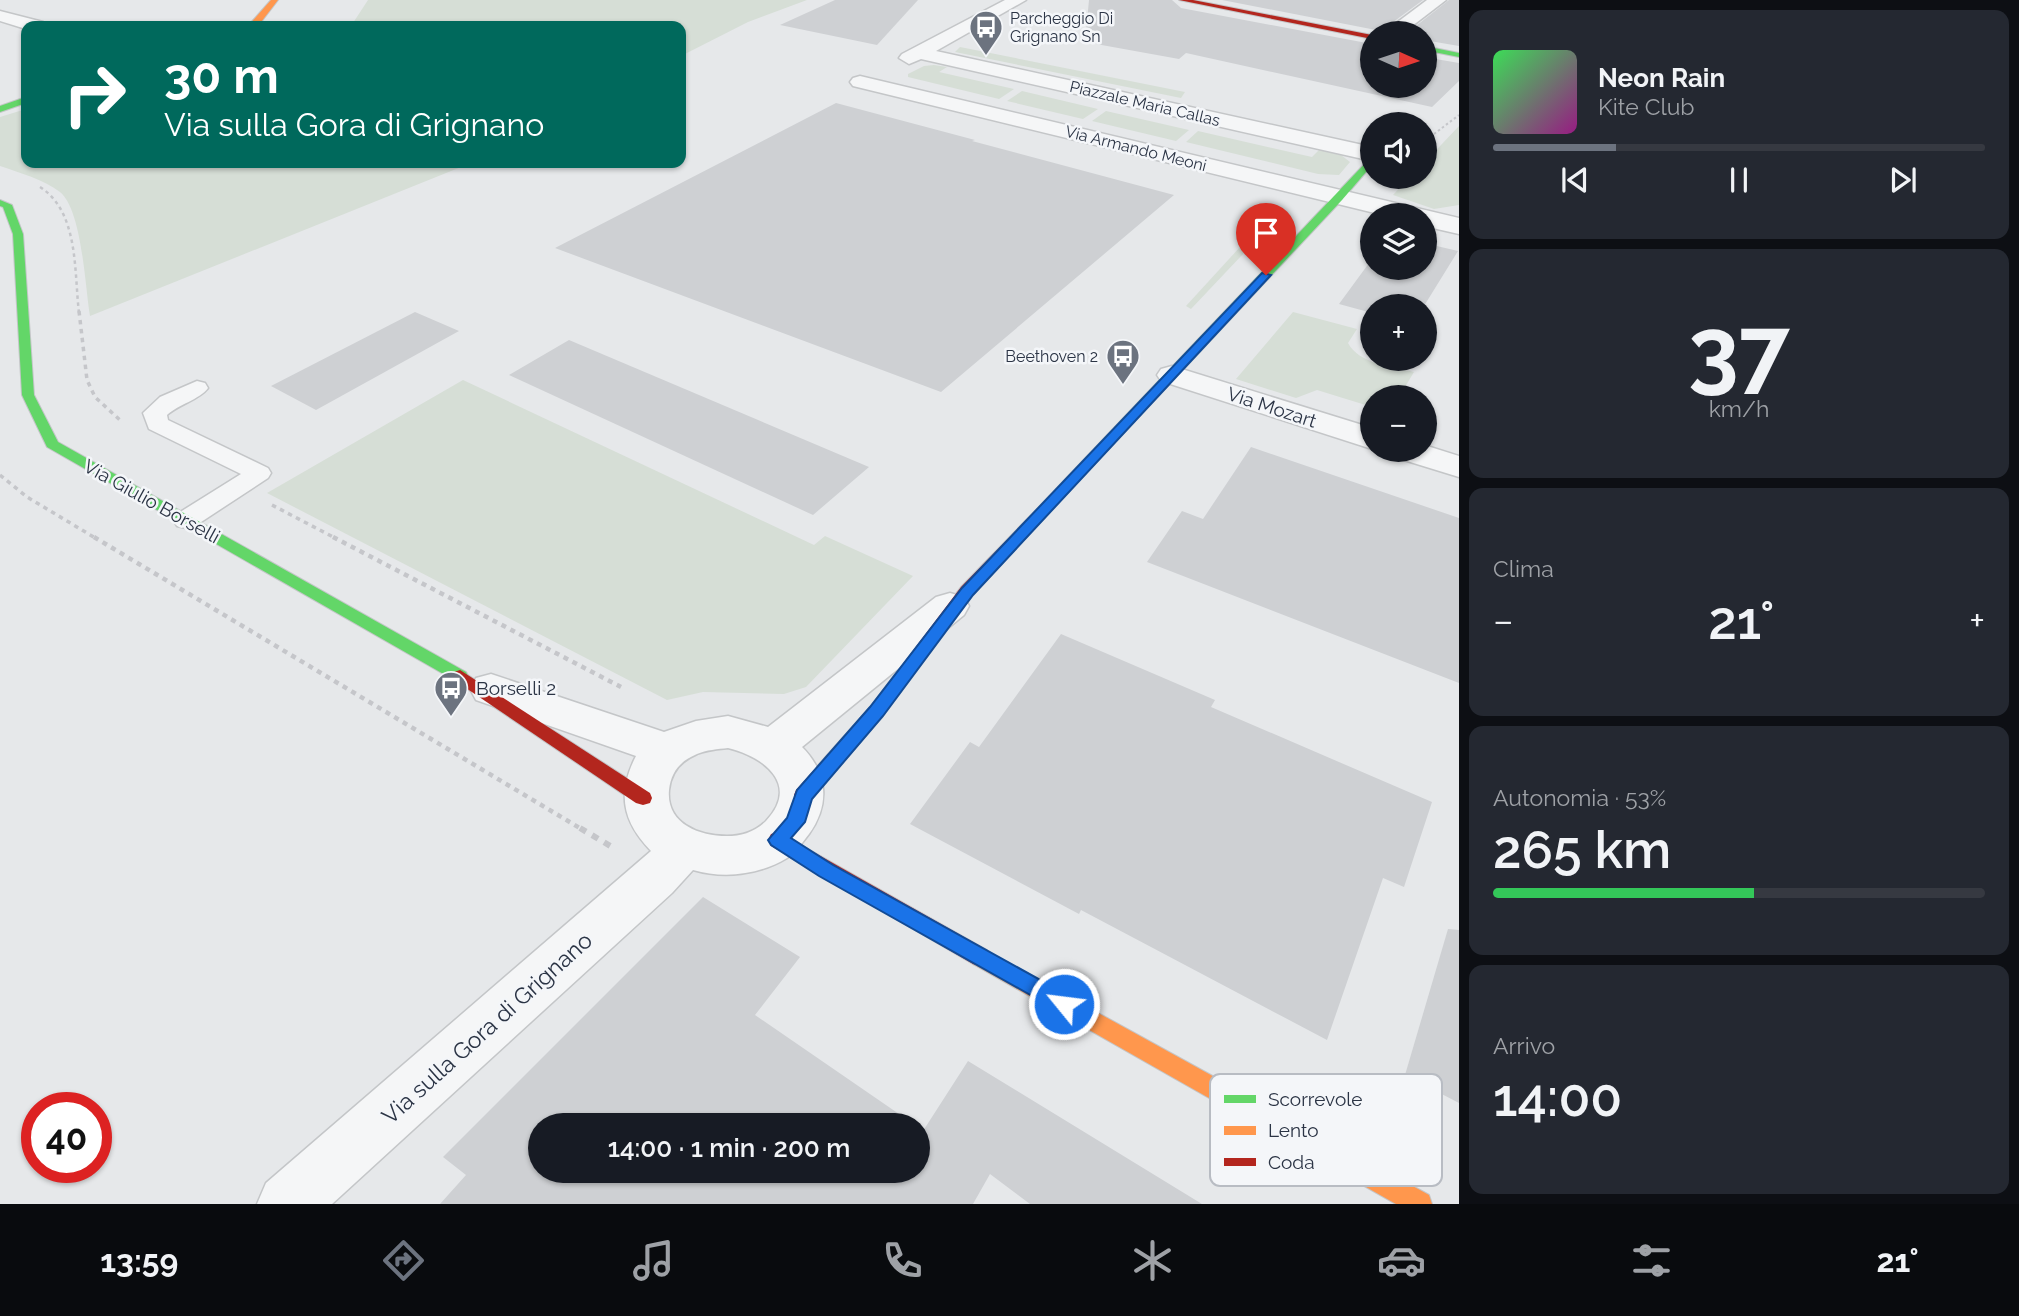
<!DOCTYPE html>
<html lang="it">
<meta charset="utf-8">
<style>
:root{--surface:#171b24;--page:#242831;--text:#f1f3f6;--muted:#9ea1a6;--line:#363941;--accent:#6c737f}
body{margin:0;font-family:Raleway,sans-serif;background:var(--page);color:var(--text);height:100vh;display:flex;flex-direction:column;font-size:26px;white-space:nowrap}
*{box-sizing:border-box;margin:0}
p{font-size:23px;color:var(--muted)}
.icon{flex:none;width:38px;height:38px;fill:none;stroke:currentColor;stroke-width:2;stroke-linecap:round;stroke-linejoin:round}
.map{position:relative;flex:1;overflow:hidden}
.sheet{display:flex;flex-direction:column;gap:10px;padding:10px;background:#0d0f14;width:560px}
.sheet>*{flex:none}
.hud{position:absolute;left:21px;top:21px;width:665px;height:147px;border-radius:14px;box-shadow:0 2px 5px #0004;background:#00695c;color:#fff;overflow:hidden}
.needle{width:46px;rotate:93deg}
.buttons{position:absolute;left:1360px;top:21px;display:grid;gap:14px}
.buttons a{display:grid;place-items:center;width:77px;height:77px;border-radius:50%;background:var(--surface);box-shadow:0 2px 5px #0004;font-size:35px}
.speed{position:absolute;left:21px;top:1092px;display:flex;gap:14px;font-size:35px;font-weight:700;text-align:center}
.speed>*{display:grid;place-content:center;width:91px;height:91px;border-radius:50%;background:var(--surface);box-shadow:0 2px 5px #0004;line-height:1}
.speed .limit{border:10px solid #d22;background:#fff;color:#111}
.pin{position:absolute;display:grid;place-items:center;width:60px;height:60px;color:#fff;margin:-72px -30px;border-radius:50% 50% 50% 0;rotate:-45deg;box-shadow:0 0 7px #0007}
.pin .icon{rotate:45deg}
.me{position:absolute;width:77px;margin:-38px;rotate:299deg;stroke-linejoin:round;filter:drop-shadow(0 0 5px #0008)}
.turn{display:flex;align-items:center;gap:24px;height:147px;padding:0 28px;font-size:32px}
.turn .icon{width:91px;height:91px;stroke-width:2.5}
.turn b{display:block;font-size:49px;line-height:60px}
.big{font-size:52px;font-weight:600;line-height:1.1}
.sheet .widget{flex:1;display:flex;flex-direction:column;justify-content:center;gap:10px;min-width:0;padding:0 24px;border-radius:14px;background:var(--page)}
.sheet .dial{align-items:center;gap:0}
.dial b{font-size:91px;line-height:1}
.song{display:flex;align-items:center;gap:21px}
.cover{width:84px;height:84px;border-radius:10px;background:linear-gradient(135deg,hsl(130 70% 55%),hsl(310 70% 35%))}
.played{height:7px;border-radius:4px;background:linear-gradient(90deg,var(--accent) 25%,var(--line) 25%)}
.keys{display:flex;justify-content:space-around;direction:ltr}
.heat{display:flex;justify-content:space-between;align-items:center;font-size:38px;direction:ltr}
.charge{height:10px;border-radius:5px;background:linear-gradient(90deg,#34c759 53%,var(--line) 0)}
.trip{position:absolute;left:528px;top:1113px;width:402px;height:70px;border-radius:35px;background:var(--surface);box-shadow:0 2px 5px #0004;font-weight:600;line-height:70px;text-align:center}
.tab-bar{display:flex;height:112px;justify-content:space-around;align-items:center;background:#090b0e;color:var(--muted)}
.tab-bar .icon{width:49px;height:49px}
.tab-bar .active{color:var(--accent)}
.tab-bar b{font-size:32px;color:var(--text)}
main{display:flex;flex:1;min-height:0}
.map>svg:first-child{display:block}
.green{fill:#d6ded6}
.building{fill:#ced0d3}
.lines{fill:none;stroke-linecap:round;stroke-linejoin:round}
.lane-casing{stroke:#c4c6c8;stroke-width:3}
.street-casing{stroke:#c4c6c8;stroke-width:3}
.fast-casing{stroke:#c4c6c8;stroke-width:2}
.slow-casing{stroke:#c4c6c8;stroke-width:2}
.jam-casing{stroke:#c4c6c8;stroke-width:2}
.path-far4{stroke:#c5c6ca;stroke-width:2;stroke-dasharray:2.5 2.5;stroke-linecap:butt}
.path-far3{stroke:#c5c6ca;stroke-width:2.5;stroke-dasharray:3.5 3.5;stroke-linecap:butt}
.path-far2{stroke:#c5c6ca;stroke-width:3.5;stroke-dasharray:4.5 4.5;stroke-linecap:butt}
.path-far1{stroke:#c5c6ca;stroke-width:4.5;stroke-dasharray:5 5;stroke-linecap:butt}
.path{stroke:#c5c6ca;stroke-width:6;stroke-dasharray:7 7;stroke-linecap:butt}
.lane{fill:#f5f6f7;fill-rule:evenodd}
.street{fill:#f5f6f7;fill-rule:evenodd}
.fast{fill:#63d668;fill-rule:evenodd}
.slow{fill:#ff974d;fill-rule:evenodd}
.jam{fill:#b3261e;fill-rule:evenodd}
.route{fill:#1a73e8;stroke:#114b97;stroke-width:2}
.labels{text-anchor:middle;stroke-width:5;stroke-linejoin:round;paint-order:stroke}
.far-poi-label{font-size:16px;fill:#2b3445;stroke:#f4f6f9;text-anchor:start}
.far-street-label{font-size:16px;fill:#2b3445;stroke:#f4f6f9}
.street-label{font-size:19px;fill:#2b3445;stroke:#f4f6f9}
.poi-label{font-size:19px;fill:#2b3445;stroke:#f4f6f9;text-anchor:start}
.near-street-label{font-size:23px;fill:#2b3445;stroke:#f4f6f9}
.key{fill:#f4f6f9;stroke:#b8bcc3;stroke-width:2}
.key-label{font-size:19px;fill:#2b3445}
</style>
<main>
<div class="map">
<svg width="1459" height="1204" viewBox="0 0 1459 1204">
<rect width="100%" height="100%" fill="#e6e8ea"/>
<g class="green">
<polygon points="368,0 807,0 748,22 681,56 681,26 351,26"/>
<polygon points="960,47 1185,92 1181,98 955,52"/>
<polygon points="934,65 947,67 939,72 1014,89 999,99 908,77 908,74 924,66"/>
<polygon points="1022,91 1098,109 1083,119 1007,101"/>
<path d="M26 109V163H471L90 316C85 286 82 210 60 192 43 179 20 173 0 166V117Z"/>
<polygon points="1106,111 1189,130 1176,141 1092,121"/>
<polygon points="1459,126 1459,205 1434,209 1393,195 1410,177 1424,177 1425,162"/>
<polygon points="1198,131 1312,157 1319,150 1341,155 1350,162 1339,175 1318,174 1186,142"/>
<polygon points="1251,235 1260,236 1191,309 1186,306"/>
<path d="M1293 312 1357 329 1348 343C1359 364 1393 367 1414 372L1399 397H1372V407L1317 390 1296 398 1236 379Z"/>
<polygon points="463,380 814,545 825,536 913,576 806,687 784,694 703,692 667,700 267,493"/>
</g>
<g class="building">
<polygon points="835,0 918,0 877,45 780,25"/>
<polygon points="1089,0 1172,0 1181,8 1372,44 1372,86 1424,86 1424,57 1459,63 1459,81 1432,107 1186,53 1179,59 1085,42"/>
<polygon points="1222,0 1423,0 1381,31"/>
<polygon points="1449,0 1459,0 1459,46 1424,40 1424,33 1407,33"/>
<polygon points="836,103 975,140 972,141 1174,195 941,392 555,248"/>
<polygon points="1424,243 1458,251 1424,306 1372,306 1372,313 1339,304 1372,259 1372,268 1424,268"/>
<polygon points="415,312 459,331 316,410 271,386"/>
<polygon points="569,340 869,467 813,515 509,375"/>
<polygon points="1251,447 1459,518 1459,683 1147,562 1182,511 1203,519"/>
<polygon points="1061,634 1215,700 1211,707 1432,802 1404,887 1383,878 1327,1040 1081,910 1079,914 910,824 970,742 979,747"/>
<polygon points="703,897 800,957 755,1015 915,1125 541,1125 541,1171 919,1171 919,1127 923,1131 968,1061 1202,1204 1030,1204 990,1174 973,1204 440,1204 466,1175 443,1157"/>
<polygon points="1448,929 1459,930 1459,1103 1405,1075"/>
</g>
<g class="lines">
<defs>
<path id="lane" d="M197 381 205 383 208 388C199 400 179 404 167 415L168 420 268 468 271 473 268 478 195 526 186 528 177 526 173 520 177 514 241 474 149 429 143 413 160 397Z"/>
<g id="street">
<polygon points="1005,0 1026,0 936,51 1372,147 1372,161 921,59 909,64 899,58 902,54"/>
<polygon points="1427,0 1446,0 1403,33 1383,33"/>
<polygon points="0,11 43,22 46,26 26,26 26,29 0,21"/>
<polygon points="860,76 1459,218 1459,234 1424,226 1424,215 1383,215 853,86 850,82 853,78"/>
<polygon points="1172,366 1372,428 1372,449 1161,381 1157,375 1161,369"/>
<polygon points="1424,445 1459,456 1459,477 1394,457 1389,450 1424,450"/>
<path d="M950 593 964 597 969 606 964 615 802 747C828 773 830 805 809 834 802 843 796 852 787 858 759 875 724 879 693 870L672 893 332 1204H257L266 1183 651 851C622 821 617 793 636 756L476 700 470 689 476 678 491 674 664 732 696 721 728 716 768 727 936 597ZM728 748C765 757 800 785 766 821 755 832 741 836 727 836 698 836 666 823 669 790 671 772 680 761 697 754 706 750 718 749 728 748Z"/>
</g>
<g id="fast">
<polygon points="1424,46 1459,53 1459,57 1424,50"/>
<polygon points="26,97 26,103 0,112 0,106"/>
<polygon points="1372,156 1372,165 1342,200 1045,517 1035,517 1033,514 1035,511"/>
<polygon points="0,200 12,205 23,234 34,395 58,442 466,672 468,676 466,680 454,680 47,447 22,395 13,234 3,207 0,206"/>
</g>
<g id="slow">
<polygon points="271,0 278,0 258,26 248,26"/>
<polygon points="980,948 1429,1195 1432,1204 1396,1204 973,964 970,957 973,950"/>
</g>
<g id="jam">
<polygon points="1179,0 1193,0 1372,35 1372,39"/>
<polygon points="1040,510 1047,514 1045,517 973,595 883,716 810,800 803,802 796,800 794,795 796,790 871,706 961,587 1035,511"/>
<polygon points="460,670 650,793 652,798 650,803 643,805 636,803 454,680 452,676 454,672"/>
<polygon points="778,832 987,950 990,957 987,964 980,966 973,964 771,846 768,840 771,834"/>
</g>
</defs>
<use href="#lane" class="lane-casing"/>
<use href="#street" class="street-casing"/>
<use href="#fast" class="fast-casing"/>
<use href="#slow" class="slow-casing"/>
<use href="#jam" class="jam-casing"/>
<polyline class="path-far4" points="1430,137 1459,115"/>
<g class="path-far3">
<polyline points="1424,142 1433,135"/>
<path d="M40 187C79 212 74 271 79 313"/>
</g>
<g class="path-far2">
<polyline points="79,311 87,380 95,397 121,421"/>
<polyline points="0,475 27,497 97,539"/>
<polyline points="272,505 337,539"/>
</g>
<g class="path-far1">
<polyline points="94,537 583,830"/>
<polyline points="333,537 621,687"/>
</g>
<polyline class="path" points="580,828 612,847"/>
<use href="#lane" class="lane"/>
<use href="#street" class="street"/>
<use href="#fast" class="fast"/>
<use href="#slow" class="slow"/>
<use href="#jam" class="jam"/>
</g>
<polygon class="route" points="1262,273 1271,275 973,595 883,716 812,799 805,822 791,838 833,865 1071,997 1075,1004 1071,1011 1064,1014 819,876 771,845 768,840 787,818 797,790 870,707 962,588"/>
<defs>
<symbol id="bus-pin" viewBox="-11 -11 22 30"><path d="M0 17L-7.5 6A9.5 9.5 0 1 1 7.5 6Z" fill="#6c737f" stroke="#f4f6f9"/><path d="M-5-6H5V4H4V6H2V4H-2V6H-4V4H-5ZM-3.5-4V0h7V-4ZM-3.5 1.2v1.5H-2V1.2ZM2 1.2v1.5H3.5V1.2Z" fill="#fff"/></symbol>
</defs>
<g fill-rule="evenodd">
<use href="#bus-pin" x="967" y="8" width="38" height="52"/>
<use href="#bus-pin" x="1104" y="337" width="38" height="52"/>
<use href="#bus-pin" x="432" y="669" width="38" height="52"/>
</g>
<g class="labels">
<g class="far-poi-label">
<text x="1010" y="24">Parcheggio Di<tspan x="1010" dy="18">Grignano Sn</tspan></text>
<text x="1098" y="362" text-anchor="end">Beethoven 2</text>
</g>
<g class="far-street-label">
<text transform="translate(1145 103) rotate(13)" y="6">Piazzale Maria Callas</text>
<text transform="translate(1136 148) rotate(14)" y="6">Via Armando Meoni</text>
</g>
<g class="street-label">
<text transform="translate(1272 407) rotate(18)" y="7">Via Mozart</text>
<text transform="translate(152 501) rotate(29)" y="7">Via Giulio Borselli</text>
</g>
<g class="poi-label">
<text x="476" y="695">Borselli 2</text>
</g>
<g class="near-street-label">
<text transform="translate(487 1028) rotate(-42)" y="8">Via sulla Gora di Grignano</text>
</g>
</g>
<rect x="1210" y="1074" width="232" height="112" rx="10" class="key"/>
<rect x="1224" y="1095" width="32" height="8" fill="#63d668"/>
<rect x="1224" y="1126" width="32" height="9" fill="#ff974d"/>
<rect x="1224" y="1158" width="32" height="8" fill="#b3261e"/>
<g class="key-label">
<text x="1268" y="1106">Scorrevole</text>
<text x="1268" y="1137">Lento</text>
<text x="1268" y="1169">Coda</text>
</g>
</svg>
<div class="buttons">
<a><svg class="needle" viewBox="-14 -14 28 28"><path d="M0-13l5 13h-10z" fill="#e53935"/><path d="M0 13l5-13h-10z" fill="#9ea1a6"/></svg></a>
<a><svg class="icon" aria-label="sound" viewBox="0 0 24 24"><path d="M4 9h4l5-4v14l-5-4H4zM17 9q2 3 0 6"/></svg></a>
<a><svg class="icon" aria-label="layers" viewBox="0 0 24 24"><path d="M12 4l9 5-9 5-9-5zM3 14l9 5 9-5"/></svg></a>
<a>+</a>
<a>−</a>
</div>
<div class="speed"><div class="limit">40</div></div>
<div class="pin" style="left:1266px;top:275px;background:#d93025"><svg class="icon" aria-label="arrive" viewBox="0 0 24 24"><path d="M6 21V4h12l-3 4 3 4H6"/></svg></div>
<svg class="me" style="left:1064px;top:1004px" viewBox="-20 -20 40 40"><circle r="17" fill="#1a73e8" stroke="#fff" stroke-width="3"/><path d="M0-11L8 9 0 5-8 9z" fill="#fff"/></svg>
<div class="trip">14:00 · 1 min · 200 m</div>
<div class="hud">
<div class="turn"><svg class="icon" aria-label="right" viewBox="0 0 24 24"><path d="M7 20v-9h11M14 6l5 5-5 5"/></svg><div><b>30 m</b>Via sulla Gora di Grignano</div></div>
</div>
</div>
<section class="sheet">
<div class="widget">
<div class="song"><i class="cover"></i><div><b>Neon Rain</b><p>Kite Club</p></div></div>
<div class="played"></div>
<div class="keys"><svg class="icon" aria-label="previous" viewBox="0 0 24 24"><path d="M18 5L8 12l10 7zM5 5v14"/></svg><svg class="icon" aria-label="pause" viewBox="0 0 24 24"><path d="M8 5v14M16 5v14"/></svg><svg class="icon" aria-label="next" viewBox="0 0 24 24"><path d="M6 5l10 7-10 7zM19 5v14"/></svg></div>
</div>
<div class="widget dial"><b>37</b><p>km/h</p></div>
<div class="widget"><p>Clima</p>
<div class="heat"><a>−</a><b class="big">21°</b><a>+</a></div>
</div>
<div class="widget"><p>Autonomia · 53%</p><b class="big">265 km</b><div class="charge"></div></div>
<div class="widget"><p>Arrivo</p><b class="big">14:00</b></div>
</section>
</main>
<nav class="tab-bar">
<b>13:59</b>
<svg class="icon active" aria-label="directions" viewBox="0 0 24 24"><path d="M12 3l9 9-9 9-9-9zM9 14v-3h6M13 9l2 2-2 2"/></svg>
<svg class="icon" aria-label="music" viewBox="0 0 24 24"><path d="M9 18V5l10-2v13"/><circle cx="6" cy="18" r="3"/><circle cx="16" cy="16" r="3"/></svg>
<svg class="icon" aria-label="phone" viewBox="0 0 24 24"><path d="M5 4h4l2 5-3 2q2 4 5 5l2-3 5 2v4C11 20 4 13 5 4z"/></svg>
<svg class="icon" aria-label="climate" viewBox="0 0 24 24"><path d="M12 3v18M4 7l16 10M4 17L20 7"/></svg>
<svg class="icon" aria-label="car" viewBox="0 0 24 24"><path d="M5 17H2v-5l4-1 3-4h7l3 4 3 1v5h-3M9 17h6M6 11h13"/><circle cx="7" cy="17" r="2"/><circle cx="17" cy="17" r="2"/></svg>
<svg class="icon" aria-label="filters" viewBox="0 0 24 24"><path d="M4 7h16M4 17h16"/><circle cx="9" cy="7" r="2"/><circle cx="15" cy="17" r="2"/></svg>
<b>21°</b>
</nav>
